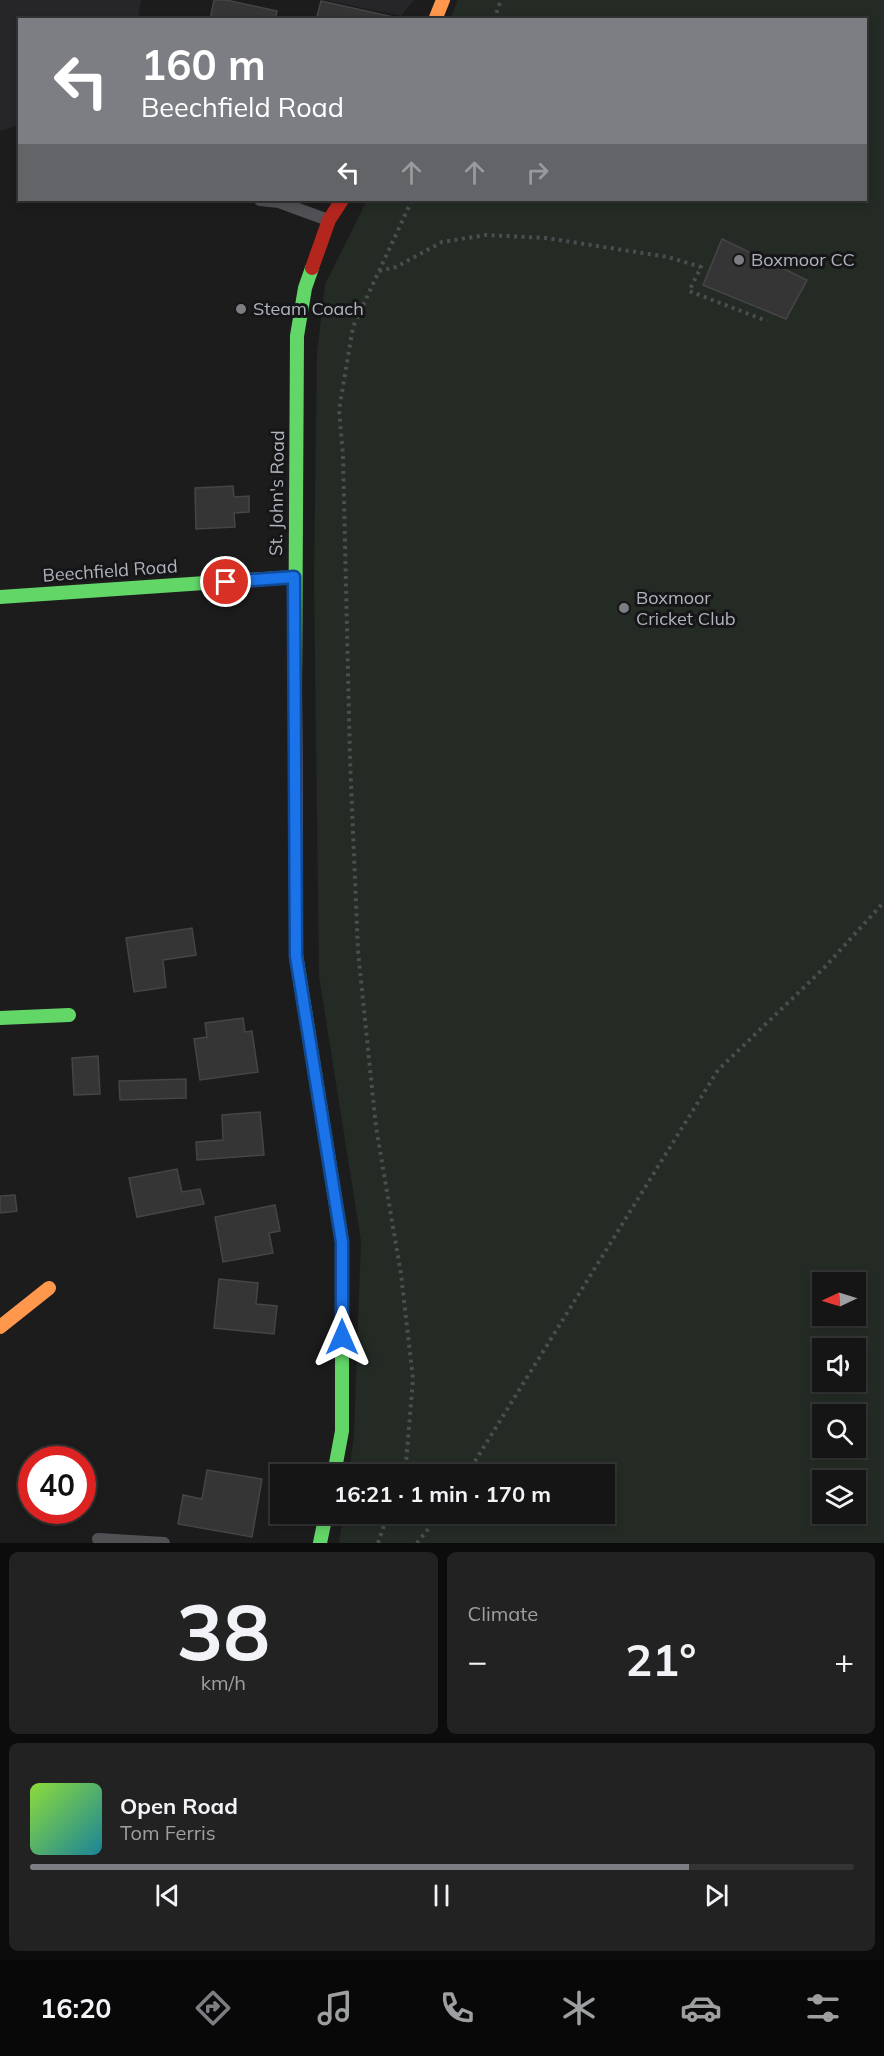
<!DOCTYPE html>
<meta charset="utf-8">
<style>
:root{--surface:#151515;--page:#222;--text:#f1f3f6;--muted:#9d9fa0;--line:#343434;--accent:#7c7e83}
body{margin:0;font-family:Mulish,sans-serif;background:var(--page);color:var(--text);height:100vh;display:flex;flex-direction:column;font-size:22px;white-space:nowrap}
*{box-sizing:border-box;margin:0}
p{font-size:20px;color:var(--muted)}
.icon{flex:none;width:33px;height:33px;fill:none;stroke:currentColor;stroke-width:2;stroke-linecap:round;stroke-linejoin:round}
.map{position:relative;height:1543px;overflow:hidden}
.details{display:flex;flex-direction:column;gap:9px;padding:9px;background:#0c0c0c;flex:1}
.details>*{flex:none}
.top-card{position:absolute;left:18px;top:18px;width:849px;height:183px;border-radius:0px;box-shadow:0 3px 9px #0003,0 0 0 2px var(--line);background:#7c7e83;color:#fff;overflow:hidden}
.needle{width:39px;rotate:266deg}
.fabs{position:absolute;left:812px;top:1272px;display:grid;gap:12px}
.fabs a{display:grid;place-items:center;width:54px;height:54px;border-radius:0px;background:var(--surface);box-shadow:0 3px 9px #0003,0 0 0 2px var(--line);font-size:30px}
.speed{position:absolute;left:18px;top:1446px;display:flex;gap:12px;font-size:30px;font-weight:700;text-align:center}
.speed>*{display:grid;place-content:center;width:78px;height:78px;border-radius:50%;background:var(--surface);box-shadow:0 3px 9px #0003,0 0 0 2px var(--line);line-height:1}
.speed .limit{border:9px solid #d22;background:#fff;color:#111}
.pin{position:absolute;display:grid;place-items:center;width:51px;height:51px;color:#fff;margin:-26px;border:3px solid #fff;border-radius:50%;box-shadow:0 2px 6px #0007}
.me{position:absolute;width:66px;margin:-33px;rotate:0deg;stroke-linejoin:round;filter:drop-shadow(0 0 4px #0008)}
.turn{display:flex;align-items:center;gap:21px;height:126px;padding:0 24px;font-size:27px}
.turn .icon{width:78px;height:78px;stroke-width:2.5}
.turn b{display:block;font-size:42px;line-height:51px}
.lanes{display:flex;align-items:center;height:57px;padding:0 24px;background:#0003;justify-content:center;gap:30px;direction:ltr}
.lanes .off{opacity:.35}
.big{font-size:45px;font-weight:700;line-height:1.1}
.details .card{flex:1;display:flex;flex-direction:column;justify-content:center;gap:9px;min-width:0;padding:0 21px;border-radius:9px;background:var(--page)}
.details .dial{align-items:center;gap:0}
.dial b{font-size:78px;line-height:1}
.song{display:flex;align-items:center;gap:18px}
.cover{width:72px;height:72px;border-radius:9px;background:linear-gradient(135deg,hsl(90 70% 55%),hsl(190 70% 35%))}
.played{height:6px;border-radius:3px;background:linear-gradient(90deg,var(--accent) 80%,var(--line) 80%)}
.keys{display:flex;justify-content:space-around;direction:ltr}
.heat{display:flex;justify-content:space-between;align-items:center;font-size:33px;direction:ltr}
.details .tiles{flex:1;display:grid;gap:9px;grid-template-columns:1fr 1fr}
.card:last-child{grid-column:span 2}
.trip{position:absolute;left:270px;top:1464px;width:345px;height:60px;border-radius:0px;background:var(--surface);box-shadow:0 3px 9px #0003,0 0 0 2px var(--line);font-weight:700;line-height:60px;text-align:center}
.tabs{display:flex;height:96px;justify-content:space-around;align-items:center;background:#080808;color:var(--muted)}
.tabs .icon{width:42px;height:42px}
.tabs .on{color:var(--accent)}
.tabs b{font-size:27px;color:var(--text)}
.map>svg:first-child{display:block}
.built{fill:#262628}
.green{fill:#242b25;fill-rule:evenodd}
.building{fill:#353536;stroke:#454548;stroke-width:1.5}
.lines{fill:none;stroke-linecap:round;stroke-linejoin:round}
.path{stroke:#4c4d50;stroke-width:4;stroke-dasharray:3 4.5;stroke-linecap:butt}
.lane{stroke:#515155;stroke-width:12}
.fast{stroke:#63d668;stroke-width:14}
.slow{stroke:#ff974d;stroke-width:14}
.jam{stroke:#b3261e;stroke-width:14}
.route-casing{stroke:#114b97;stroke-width:15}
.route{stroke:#1a73e8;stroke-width:10}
.poi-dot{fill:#7c7e83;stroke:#161618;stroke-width:2}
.labels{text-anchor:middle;stroke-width:6;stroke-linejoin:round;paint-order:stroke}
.poi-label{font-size:18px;fill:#afb3bb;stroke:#161618;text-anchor:start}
.street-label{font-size:18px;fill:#afb3bb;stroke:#161618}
</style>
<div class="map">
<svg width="884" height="1543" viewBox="0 0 884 1543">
<rect width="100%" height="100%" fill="#1c1c1c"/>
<g class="built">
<polygon points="0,0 141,0 138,19 20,20 19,125 0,131"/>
<polygon points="325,0 414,0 401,16"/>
</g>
<path class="green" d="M458 0H884V1543H339L344 1514H604V1474H349L354 1435 361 1241 319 976 314 579 317 353 325 285 367 200H866V20L450 19ZM822 1282H855V1316H822ZM822 1348H855V1382H822ZM822 1414H855V1448H822ZM822 1480H855V1514H822Z"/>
<g class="building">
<polygon points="214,0 226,0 277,11 275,20 210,20"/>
<polygon points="321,1 394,17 394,20 316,20"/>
<polygon points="722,239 807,280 786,319 703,285"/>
<polygon points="233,486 234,497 249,496 249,512 234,513 235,527 196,529 195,488"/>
<polygon points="192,928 196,955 163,960 166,987 134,992 126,938"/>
<polygon points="243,1018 245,1032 252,1031 258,1072 200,1080 194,1039 207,1037 205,1023"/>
<polygon points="98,1056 100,1094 74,1095 72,1058"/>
<polygon points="186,1079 186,1098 120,1100 119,1081"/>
<polygon points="260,1112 264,1155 197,1160 196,1142 223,1140 222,1115"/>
<polygon points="177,1169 182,1192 200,1189 204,1204 137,1217 129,1178"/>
<polygon points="15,1195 17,1211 0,1213 0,1196"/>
<polygon points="275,1205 280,1231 269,1233 273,1253 223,1262 215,1217"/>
<polygon points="219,1279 258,1283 256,1304 277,1306 274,1334 214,1328"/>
<polygon points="207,1470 262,1479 252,1537 178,1524 183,1495 202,1499"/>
</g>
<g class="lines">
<g class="path">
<polyline points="494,20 501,0"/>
<polyline points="379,271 396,267 442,242 486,235 546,238 668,257 701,267 689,291 767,321"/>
<polyline points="402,1474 406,1463 413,1379 401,1274 376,1127 358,951 350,760 343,455 339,410 353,327 412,200"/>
<polyline points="467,1474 718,1070 823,969 884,902"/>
<polyline points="378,1543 388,1514"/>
<polyline points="417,1543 440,1514"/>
</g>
<g class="lane">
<polyline points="260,200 279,202 328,220"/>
<polyline points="98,1539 164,1543"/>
</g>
<g class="fast">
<polyline points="0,597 294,577"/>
<polyline points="295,692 297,336 305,288 312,268"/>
<polyline points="296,896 296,955 342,1242 342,1431 334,1474"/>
<polyline points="0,1018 69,1015"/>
<polyline points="320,1543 326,1514"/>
</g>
<g class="slow">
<polyline points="435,20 443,0"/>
<polyline points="295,692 296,896"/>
<polyline points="0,1327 49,1288"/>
</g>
<polyline class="jam" points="312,268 329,220 342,200"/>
</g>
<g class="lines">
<defs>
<polyline id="route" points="226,582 294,577 296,956 342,1242 342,1337"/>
</defs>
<use href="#route" class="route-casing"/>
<use href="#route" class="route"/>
</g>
<g class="poi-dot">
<circle cx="739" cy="260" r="6"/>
<circle cx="241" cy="309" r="6"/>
<circle cx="624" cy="608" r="6"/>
</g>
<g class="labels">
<g class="poi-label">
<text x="751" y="266">Boxmoor CC</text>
<text x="253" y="315">Steam Coach</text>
<text x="636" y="604">Boxmoor<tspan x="636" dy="21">Cricket Club</tspan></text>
</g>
<g class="street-label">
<text transform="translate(277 493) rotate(-89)" y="6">St. John's Road</text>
<text transform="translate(110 571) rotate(-4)" y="6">Beechfield Road</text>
</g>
</g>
</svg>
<div class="fabs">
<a><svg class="needle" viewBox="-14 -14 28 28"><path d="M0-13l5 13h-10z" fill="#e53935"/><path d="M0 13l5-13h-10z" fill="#9d9fa0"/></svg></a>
<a><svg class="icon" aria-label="sound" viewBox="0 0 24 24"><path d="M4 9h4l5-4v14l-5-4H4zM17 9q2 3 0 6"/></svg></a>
<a><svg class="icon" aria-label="search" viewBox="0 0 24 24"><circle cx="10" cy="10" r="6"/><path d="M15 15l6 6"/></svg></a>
<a><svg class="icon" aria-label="layers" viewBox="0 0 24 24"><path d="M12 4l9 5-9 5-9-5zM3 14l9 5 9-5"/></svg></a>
</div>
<div class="speed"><div class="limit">40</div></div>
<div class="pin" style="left:226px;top:582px;background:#d93025"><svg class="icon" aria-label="arrive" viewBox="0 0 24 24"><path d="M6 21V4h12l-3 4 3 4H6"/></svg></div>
<svg class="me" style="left:342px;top:1337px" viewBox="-20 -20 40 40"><path d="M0-17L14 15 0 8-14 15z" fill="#1a73e8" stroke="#fff" stroke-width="4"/></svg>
<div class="trip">16:21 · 1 min · 170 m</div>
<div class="top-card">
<div class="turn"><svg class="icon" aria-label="left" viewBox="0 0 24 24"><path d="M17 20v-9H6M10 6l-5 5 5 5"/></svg><div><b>160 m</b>Beechfield Road</div></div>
<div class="lanes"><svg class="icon" aria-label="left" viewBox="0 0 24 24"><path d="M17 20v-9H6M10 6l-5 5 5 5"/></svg><svg class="icon off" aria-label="ahead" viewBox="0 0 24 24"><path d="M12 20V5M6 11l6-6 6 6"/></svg><svg class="icon off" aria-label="ahead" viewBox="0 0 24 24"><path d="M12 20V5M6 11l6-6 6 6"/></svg><svg class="icon off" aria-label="right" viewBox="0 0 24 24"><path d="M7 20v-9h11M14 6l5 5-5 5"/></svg></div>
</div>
</div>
<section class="details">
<div class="tiles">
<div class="card dial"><b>38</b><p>km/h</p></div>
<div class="card"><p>Climate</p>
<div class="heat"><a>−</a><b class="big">21°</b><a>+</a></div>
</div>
<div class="card">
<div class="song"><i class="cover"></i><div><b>Open Road</b><p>Tom Ferris</p></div></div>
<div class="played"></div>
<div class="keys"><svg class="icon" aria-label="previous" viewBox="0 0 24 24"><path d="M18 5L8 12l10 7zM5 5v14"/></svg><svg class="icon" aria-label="pause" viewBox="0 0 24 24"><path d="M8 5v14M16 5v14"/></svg><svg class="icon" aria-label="next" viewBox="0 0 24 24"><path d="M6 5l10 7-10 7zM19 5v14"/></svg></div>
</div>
</div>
</section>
<nav class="tabs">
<b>16:20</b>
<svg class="icon on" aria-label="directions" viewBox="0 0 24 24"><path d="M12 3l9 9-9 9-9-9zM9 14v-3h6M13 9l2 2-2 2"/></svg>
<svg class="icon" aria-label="music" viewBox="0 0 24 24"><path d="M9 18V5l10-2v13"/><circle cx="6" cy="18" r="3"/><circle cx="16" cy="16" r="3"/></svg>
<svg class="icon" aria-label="phone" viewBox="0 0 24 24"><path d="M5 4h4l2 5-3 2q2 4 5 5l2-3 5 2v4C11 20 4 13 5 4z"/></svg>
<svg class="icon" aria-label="climate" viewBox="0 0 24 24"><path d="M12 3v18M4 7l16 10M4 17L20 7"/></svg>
<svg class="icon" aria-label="car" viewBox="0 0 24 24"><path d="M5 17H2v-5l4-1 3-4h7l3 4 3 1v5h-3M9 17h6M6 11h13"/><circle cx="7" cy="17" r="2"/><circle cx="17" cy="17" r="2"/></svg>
<svg class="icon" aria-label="filters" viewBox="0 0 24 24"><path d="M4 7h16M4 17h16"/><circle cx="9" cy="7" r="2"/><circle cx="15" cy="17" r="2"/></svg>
</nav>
